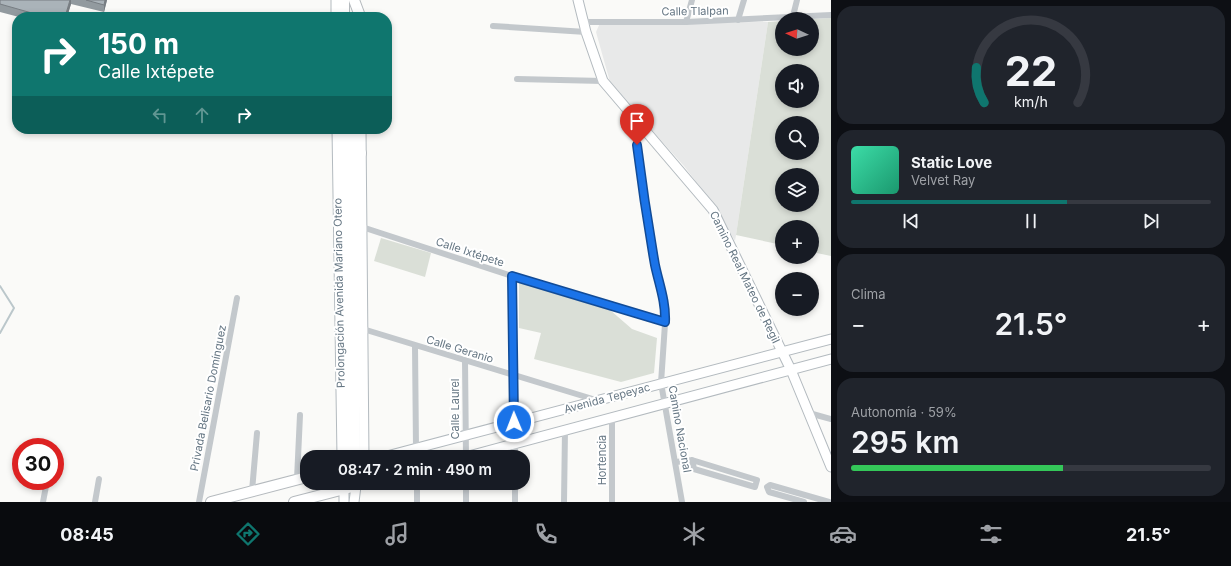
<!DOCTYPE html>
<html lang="es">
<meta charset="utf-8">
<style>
:root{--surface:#171b24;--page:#20242c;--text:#f1f3f6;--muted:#9ea1a6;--line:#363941;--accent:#0f766e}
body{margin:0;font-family:Inter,sans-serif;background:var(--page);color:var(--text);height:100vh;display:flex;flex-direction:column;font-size:15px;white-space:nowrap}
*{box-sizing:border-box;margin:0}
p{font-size:13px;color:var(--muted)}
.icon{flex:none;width:22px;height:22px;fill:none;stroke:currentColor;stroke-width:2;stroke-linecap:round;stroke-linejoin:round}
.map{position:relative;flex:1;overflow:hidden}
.side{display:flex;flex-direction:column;gap:6px;padding:6px;background:#0d0f14;width:400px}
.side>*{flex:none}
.banner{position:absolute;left:12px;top:12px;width:380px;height:122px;border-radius:16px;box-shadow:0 2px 6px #0003;background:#0f766e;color:#fff;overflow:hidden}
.needle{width:26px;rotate:274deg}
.buttons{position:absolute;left:775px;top:12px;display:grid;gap:8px}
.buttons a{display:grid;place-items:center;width:44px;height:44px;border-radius:50%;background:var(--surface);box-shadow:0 2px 6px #0003;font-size:20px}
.speed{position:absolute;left:12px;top:438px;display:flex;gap:8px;font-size:20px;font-weight:700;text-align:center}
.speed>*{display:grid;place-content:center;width:52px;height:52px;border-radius:50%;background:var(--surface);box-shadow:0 2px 6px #0003;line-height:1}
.speed .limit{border:6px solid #d22;background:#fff;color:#111}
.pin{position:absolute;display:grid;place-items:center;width:34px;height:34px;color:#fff;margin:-41px -17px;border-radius:50% 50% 50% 0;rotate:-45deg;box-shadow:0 0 4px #0007}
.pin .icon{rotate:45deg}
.me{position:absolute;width:44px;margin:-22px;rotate:359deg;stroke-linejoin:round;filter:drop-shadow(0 0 3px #0008)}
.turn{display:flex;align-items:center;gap:14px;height:84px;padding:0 20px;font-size:18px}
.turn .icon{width:52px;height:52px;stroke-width:2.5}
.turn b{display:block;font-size:28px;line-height:34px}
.lanes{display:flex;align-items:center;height:38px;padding:0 20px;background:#0003;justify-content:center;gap:20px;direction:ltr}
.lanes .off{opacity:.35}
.big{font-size:30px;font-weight:600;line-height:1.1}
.side .widget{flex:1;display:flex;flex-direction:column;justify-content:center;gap:6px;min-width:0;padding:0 14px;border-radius:16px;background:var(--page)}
.side .dial{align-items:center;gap:0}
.dial svg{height:104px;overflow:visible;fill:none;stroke:var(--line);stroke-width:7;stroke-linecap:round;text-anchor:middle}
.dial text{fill:var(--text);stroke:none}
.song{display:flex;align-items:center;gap:12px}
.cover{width:48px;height:48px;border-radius:6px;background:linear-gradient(135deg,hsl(160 70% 55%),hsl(160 70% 35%))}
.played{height:4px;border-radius:2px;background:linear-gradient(90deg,var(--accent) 60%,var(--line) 60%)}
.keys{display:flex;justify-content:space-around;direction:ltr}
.heat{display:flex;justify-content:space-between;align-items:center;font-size:22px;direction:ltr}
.charge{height:6px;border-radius:3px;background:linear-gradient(90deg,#34c759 59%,var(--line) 0)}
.trip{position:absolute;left:300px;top:450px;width:230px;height:40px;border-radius:16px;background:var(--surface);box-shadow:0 2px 6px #0003;font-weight:600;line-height:40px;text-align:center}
.menu{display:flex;height:64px;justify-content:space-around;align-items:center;background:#090b0e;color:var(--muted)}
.menu .icon{width:28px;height:28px}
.menu .active{color:var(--accent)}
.menu b{font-size:18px;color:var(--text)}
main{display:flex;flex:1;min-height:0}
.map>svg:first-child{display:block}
.built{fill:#e8e9e9}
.green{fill:#dadfd7;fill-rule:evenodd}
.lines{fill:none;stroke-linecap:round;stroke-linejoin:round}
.stream{stroke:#bbc7cb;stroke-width:2}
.secondary-casing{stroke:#b3babf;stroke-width:11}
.primary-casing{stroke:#b5babe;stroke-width:12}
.street{stroke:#c3c8cc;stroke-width:6}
.secondary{stroke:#fff;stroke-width:9}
.primary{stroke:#fff;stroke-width:10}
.wall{fill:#929a9f}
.shaded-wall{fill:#777d82}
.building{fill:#aab3b9;stroke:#777d82}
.route-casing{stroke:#114b97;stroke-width:10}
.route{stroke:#1a73e8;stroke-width:7}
.labels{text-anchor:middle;stroke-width:4;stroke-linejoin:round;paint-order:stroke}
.street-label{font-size:11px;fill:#657683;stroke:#fff}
</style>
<main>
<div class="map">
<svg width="831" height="502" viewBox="0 0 831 502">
<rect width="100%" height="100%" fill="#fafaf8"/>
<polygon class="built" points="768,22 736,235 735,241 713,204 684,166 619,94 610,82 596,32 600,23"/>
<g class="green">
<path d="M831 18V256L812 252V227H782V245L736 235 768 22 782 21V49H812V19ZM782 71H812V101H782ZM782 123H812V153H782ZM782 175H812V205H782Z"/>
<polygon points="381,238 431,253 425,277 374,261"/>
<polygon points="519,282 610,310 632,329 657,338 654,373 621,382 534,359 541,333 519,328"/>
</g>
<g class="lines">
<polyline class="stream" points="0,286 14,308 0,333"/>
<defs>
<g id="secondary">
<polyline points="336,0 336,17"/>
<polyline points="578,0 586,32 603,81 713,210 791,370 831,467"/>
<polyline points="337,129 342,457"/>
<polyline points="361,129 364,457"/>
<polyline points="383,457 831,339"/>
<polyline points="465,457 831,359"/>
<polyline points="344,502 344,483"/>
<polyline points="354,502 356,486 362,483"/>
</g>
<g id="primary">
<polyline points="344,0 344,17"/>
<polyline points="354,0 360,16"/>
<polyline points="345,129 348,457"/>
<polyline points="353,129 355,457"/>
<polyline points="355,170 361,153"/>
<polyline points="211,502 307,477"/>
<polyline points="294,502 356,486 356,483"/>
</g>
</defs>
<use href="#secondary" class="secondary-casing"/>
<use href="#primary" class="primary-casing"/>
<g class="street">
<polyline points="793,16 797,0"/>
<polyline points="738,20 744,0"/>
<polyline points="583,22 686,22 831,15"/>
<polyline points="686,22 692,0"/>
<polyline points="493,26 586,32"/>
<polyline points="517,79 603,81"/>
<polyline points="637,122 635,132 642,187 656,266 666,309 661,383 682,502"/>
<polyline points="362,227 512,276 665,322"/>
<polyline points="512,276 514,422"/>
<polyline points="363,329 596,400"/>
<polyline points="415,346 416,448"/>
<polyline points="465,361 466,457"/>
<polyline points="809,413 831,419"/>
<polyline points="612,418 612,502"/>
<polyline points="515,457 515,444"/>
<polyline points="676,462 692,460 757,480 755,487 694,469 692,460"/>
<polyline points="297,479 300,415"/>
<polyline points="466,483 466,502"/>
<polyline points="252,491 257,433"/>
<polyline points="43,502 47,481"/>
<polyline points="95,502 99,479"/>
<polyline points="199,502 237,298"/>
<polyline points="417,502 417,483"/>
<polyline points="515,502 515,483"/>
<polyline points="564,502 565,430"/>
<polyline points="804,502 769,492 767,487 770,485 829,502"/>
</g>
<use href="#secondary" class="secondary"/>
<use href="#primary" class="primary"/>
</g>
<polygon class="wall" points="0,0 107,0 104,12 71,4 67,17 19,17 0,12"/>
<g class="shaded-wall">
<polygon points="70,0 71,0 71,4 67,17 65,17"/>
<polygon points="105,0 107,0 104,12 104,5"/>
</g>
<g class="building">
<polygon points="0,0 70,0 65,17 46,17 0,4"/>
<polygon points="86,0 105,0 104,5"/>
</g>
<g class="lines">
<defs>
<path id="route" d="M514 422 512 276 665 322C666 302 659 284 655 265 648 225 642 185 637 145"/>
</defs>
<use href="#route" class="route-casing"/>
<use href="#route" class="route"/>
</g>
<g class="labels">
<g class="street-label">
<text transform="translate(695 11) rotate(-1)" y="4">Calle Tlalpan</text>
<text transform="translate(470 252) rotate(18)" y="4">Calle Ixtépete</text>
<text transform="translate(745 277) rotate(64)" y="4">Camino Real Mateo de Regil</text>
<text transform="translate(339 293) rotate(-91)" y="4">Prolongación Avenida Mariano Otero</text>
<text transform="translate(460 349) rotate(17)" y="4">Calle Geranio</text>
<text transform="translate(208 398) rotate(-79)" y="4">Privada Belisario Domínguez</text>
<text transform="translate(607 398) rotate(-15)" y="4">Avenida Tepeyac</text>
<text transform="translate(455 409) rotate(-90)" y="4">Calle Laurel</text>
<text transform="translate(680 429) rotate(80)" y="4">Camino Nacional</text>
<text transform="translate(602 460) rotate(-90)" y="4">Hortencia</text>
</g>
</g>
</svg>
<div class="buttons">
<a><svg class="needle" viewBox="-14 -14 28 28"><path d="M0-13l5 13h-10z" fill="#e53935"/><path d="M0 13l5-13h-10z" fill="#9ea1a6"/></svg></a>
<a><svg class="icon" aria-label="sound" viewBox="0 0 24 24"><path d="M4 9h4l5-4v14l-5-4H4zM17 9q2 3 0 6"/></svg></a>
<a><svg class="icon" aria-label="search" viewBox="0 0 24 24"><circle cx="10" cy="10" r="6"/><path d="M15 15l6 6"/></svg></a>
<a><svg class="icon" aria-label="layers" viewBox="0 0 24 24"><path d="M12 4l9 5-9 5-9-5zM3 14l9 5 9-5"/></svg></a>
<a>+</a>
<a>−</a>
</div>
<div class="speed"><div class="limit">30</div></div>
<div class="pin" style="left:637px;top:145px;background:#d93025"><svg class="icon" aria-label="arrive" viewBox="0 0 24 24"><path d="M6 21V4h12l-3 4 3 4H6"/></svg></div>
<svg class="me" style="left:514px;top:422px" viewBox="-20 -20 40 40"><circle r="17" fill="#1a73e8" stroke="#fff" stroke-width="3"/><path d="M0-11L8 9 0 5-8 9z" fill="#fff"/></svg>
<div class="trip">08:47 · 2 min · 490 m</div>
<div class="banner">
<div class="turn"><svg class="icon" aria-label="right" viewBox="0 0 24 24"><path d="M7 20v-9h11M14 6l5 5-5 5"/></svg><div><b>150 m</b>Calle Ixtépete</div></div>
<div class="lanes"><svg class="icon off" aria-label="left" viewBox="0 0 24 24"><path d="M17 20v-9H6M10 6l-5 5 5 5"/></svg><svg class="icon off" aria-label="ahead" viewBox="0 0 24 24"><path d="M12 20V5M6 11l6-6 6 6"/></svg><svg class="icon" aria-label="right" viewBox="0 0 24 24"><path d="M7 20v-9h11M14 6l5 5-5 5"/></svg></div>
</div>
</div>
<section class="side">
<div class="widget dial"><svg viewBox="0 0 100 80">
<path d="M14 69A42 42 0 1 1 86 69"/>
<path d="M14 69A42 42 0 0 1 8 42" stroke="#0f766e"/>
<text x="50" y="56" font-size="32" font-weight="700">22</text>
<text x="50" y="72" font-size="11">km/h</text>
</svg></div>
<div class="widget">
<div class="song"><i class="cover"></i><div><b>Static Love</b><p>Velvet Ray</p></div></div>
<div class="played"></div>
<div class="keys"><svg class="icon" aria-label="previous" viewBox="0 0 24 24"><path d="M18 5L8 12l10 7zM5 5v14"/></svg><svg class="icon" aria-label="pause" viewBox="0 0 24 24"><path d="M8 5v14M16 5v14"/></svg><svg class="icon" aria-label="next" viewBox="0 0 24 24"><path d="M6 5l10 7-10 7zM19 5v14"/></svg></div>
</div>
<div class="widget"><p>Clima</p>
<div class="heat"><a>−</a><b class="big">21.5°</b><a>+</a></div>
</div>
<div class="widget"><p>Autonomía · 59%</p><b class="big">295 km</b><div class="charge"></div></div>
</section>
</main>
<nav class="menu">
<b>08:45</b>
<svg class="icon active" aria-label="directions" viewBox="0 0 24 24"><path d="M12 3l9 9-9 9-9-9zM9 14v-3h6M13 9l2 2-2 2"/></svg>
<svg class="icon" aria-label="music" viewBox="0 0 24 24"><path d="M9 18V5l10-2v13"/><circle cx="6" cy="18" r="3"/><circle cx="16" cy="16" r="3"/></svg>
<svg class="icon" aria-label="phone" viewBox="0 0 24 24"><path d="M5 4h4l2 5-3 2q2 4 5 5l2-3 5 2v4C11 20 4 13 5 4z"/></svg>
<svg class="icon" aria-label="climate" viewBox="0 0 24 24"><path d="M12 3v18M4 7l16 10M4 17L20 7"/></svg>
<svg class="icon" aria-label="car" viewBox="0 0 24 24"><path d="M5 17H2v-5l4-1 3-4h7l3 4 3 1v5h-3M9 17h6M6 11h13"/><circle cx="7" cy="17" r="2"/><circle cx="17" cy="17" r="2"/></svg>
<svg class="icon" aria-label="filters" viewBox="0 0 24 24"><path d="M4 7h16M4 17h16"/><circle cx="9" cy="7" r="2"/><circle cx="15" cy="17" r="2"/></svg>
<b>21.5°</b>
</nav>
